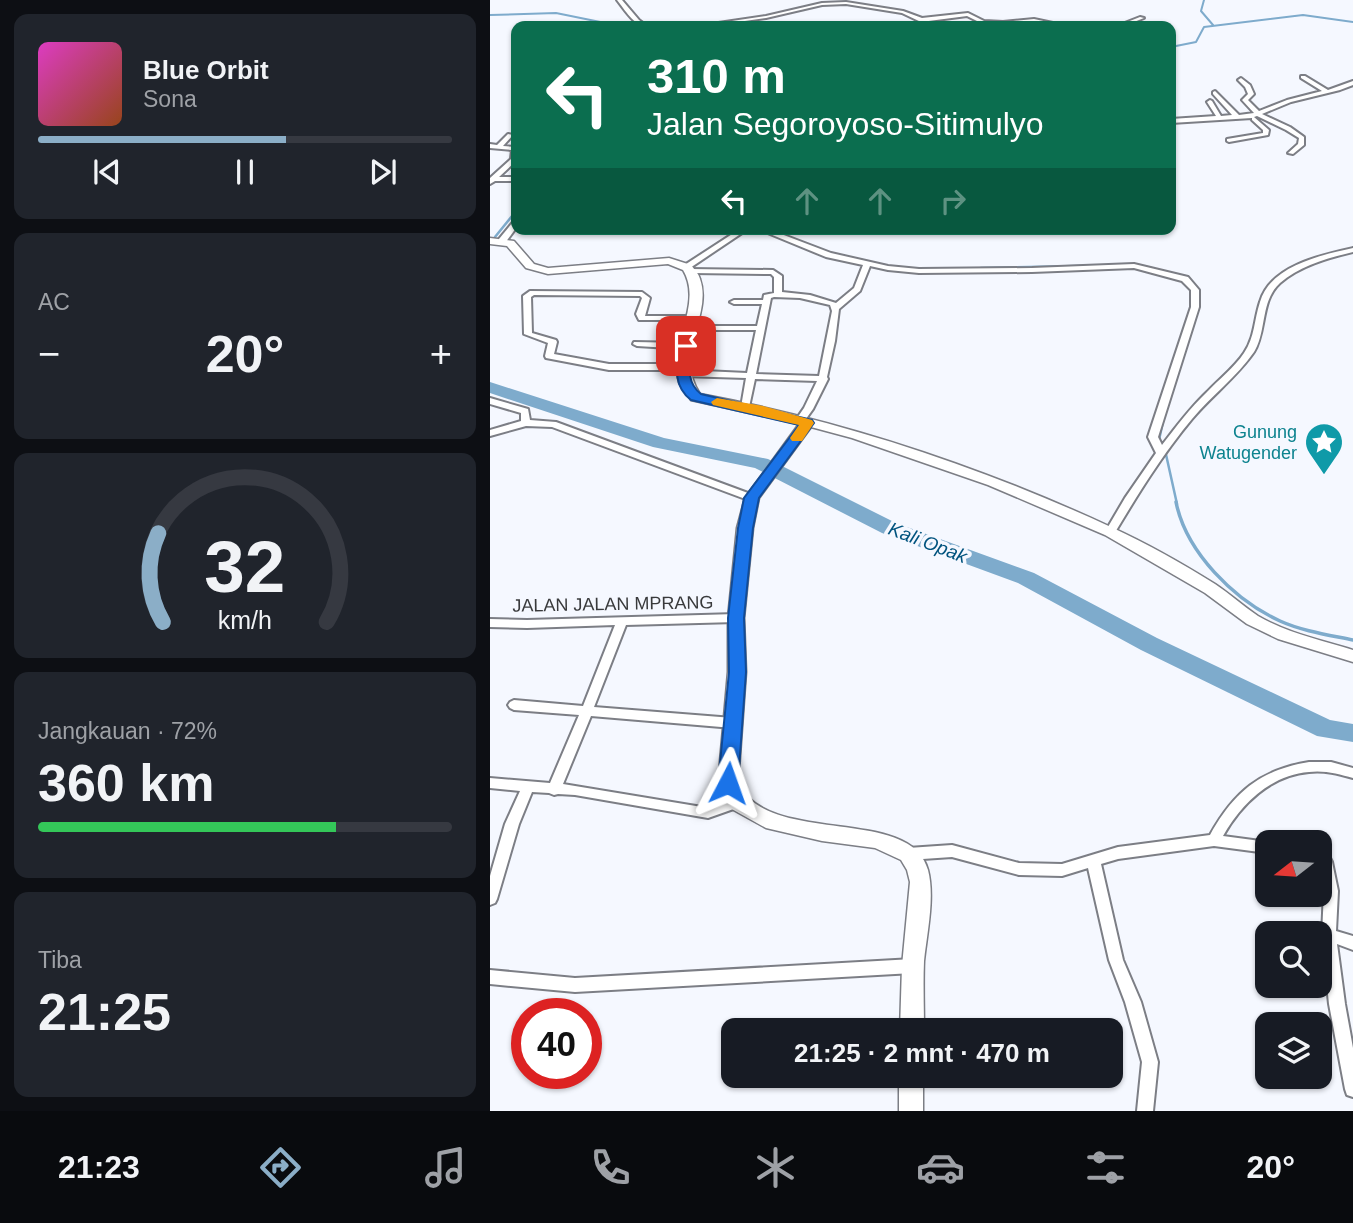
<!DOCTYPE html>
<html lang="id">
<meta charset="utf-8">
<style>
:root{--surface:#171b24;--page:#20242c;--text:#f1f3f6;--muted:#9ea1a6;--line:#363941;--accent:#8baec7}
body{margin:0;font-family:Arial,sans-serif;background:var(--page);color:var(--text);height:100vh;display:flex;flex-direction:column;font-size:26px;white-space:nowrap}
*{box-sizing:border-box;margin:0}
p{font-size:23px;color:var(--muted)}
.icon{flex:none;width:38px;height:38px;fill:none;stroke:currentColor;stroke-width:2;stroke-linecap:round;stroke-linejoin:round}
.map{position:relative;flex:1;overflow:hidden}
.drawer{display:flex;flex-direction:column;gap:14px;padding:14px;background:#0d0f14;width:490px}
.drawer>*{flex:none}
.guide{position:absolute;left:21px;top:21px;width:665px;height:214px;border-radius:14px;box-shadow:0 2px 5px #0004;background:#0b6e4f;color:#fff;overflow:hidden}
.needle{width:46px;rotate:253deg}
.tools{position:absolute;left:765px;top:830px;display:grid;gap:14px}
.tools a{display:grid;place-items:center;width:77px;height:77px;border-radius:14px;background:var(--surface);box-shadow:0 2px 5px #0004;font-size:35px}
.speed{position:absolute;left:21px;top:998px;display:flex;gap:14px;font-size:35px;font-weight:700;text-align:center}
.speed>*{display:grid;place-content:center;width:91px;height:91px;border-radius:50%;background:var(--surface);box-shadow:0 2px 5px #0004;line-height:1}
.speed .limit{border:10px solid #d22;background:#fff;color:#111}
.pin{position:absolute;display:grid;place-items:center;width:60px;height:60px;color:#fff;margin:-30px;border-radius:14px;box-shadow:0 4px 10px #0006}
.me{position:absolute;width:77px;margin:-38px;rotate:4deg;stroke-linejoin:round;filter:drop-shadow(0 0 5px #0008)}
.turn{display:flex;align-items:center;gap:24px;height:147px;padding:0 21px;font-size:32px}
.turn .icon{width:91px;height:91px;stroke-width:2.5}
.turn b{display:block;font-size:49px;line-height:60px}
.lanes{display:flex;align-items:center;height:66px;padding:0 21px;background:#0003;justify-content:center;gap:35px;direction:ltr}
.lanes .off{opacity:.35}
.big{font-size:52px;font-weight:700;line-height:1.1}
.drawer .card{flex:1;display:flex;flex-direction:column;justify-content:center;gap:10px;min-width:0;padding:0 24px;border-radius:14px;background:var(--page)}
.drawer .dial{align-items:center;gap:0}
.dial svg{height:182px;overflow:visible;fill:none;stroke:var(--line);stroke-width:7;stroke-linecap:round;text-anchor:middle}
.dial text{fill:var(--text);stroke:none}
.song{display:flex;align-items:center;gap:21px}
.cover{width:84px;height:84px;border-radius:10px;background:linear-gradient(135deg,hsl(310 70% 55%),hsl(20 70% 35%))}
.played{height:7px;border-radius:4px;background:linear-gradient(90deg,var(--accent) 60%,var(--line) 60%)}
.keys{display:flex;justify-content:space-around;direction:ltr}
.heat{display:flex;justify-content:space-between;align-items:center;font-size:38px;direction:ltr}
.charge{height:10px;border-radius:5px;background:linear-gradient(90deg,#34c759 72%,var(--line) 0)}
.trip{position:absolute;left:231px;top:1018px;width:402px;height:70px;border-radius:14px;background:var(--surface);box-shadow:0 2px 5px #0004;font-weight:700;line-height:70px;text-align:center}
.tab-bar{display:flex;height:112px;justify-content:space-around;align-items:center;background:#090b0e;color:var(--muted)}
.tab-bar .icon{width:49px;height:49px}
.tab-bar .selected{color:var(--accent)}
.tab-bar b{font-size:32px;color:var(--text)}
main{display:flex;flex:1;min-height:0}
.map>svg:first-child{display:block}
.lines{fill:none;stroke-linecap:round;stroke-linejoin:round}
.stream-far2{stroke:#7eabcc;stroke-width:2}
.stream-far1{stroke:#7eabcc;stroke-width:2.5}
.stream{stroke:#7eabcc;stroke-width:3.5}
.river{fill:#7eabcc;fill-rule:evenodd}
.street-casing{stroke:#7c7e85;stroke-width:4}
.secondary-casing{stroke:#7c7e85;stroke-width:3}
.street{fill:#fff;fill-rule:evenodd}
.secondary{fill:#fff;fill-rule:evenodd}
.route{fill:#1a73e8;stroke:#114b97;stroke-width:2}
.slow{fill:#f59e0b}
.labels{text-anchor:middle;stroke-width:7;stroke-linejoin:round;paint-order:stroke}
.culture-label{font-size:18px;fill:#0d838f;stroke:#f5f8ff;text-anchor:end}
.street-label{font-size:18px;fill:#393a3c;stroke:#f5f8ff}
.water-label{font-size:19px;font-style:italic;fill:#00537e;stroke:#f5f8ff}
</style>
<main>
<section class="drawer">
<div class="card">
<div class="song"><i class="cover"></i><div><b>Blue Orbit</b><p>Sona</p></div></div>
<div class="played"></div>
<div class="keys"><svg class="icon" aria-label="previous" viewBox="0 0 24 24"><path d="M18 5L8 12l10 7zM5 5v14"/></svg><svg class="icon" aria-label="pause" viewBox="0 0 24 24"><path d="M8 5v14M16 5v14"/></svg><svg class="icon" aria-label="next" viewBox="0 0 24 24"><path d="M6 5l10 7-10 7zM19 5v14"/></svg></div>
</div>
<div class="card"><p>AC</p>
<div class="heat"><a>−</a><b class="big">20°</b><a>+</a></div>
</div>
<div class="card dial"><svg viewBox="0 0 100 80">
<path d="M14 69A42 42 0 1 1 86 69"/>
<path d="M14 69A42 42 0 0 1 12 30" stroke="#8baec7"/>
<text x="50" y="56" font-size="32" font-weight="700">32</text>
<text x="50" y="72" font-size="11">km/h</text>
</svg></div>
<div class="card"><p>Jangkauan · 72%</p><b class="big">360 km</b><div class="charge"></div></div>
<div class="card"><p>Tiba</p><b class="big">21:25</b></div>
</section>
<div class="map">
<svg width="863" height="1111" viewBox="0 0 863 1111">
<rect width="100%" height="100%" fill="#f5f8ff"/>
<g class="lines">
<g class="stream-far2">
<polyline points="714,0 711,11 723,25"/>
<polyline points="0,15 66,13 130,26"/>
<polyline points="681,47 706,42 714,27 813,15 863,22"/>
</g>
<g class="stream-far1">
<polyline points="282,229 302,239"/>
<polyline points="5,237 26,211"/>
<polyline points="645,265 688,275"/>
<polyline points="491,268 637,265"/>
<polyline points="696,347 701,331"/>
<polyline points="669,440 674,417"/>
<polyline points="675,450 687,504"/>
</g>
<path class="stream" d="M686 502C696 552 744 600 790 621 812 631 839 635 863 640"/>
<polygon class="river" points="0,382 174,438 278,459 406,523 544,573 667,638 840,720 863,724 863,742 827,736 651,650 528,583 392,533 265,468 163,447 0,393"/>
<defs>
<g id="street">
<path d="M127 0H132L149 20 157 26C144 26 135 10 127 0Z"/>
<polygon points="356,2 413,11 432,18 478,13 494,21 513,22 544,19 577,26 566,26 544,23 513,26 493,24 477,16 431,22 412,13 356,4 332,5 276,18 220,26 208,26 276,16 332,3"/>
<polygon points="650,17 654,18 634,26 627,26"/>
<polygon points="811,76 815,76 838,90 863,81 863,85 850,90 801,102 772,114 800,127 814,137 814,145 803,154 798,153 808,144 809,138 796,130 767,116 764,117 779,130 778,135 739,142 737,141 737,139 773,133 773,130 762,120 762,118 681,123 681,119 726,116 717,102 720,100 722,101 731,116 742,115 723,94 723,92 725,91 749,115 764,113 752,100 758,94 755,87 748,80 751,78 760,85 764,94 758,100 769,111 797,100 832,91 811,78"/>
<polygon points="18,134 23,135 13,146 26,147 26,161 9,177 26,177 26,181 5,181 0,184 0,178 21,159 22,150 0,148 0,144 7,145"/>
<polygon points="23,222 26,222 26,228 15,243 9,243 9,239"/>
<polygon points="250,229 258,229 200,268 193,266"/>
<path d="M268 229H278L341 253 398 266 429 269 542 268 644 264 698 277 709 290V307L668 437 672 445C686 427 700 408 717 392 729 379 744 368 754 353 765 337 764 320 770 302 780 266 831 255 863 248V252C838 258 809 266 790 283 770 301 777 331 764 352 747 377 721 396 702 419 672 455 648 494 624 534L620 535 615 532 635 498 666 453 658 437 701 307V290L692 281 644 268 542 272 429 273 398 270 380 266 370 291 349 309 345 341 337 377 338 379 323 409 313 423 310 424 305 421 314 408 327 381 265 379 259 407 255 410 251 407 256 378 192 376 188 373 192 370 257 373 266 330H200L196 328 200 326H267L272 304H244L240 302 244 300H273L274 295 284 293V277L281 274 202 273 198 271 199 269 283 270 292 276V292L320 295 346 303 364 288 373 265 336 257ZM284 297 310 298 340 305 342 311 329 376 266 374 281 298Z"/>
<polygon points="367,229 379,229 381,231 377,233"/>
<polygon points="40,291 152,292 160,298 155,316 205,316 206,318 202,320 149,320 146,314 152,298 150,296 44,295 41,297 42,333 66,340 67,342 64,354 119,364 192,364 196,367 192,370 119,370 56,358 55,356 58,343 34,334 33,296"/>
<polygon points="144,342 196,343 200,346 196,349 147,346 143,344"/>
<polygon points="0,398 38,409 40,420 66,422 266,496 267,498 266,500 258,500 62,427 36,426 0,436 0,430 31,421 31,413 0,404"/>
<polygon points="246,614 250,615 252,618 250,621 246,622 136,625 104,707 243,718 247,720 249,723 247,726 243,728 101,716 73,784 218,808 247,797 252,798 254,802 252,806 218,818 85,795 68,794 64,795 59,793 42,792 29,824 7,899 5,903 0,905 0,876 15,824 30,791 0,788 0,778 60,783 89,715 24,710 20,708 18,705 20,702 24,700 93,706 125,625 37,628 0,627 0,619 37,620"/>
<path d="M819 762H841L863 768V778C849 774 834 770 819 772 781 775 751 804 733 836L778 842 777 853 724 846 628 859 611 864 633 960 651 1002 668 1062 663 1111H647L652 1062 635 1002 619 960 598 868 572 876 529 875 462 857 418 860 413 858 411 854 413 850 418 848 462 845 529 863 572 864 628 847 720 835C744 792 770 770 819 762Z"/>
<polygon points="830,854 840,858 842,862 848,891 846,931 863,936 863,950 847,944 855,1004 863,1048 863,1097 857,1095 855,1089 839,1004 832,935 834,891 830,869"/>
<polygon points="423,959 428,961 430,966 428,971 423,973 85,992 0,984 0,970 85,978"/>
</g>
<g id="secondary">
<path d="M0 238 24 241 44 264 58 268 179 258 201 265C204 269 209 274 210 279 223 315 183 354 210 394 353 421 492 467 623 528 658 544 693 564 725 584 740 594 753 606 768 616 797 633 831 640 863 650V662L788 639 757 624 715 593 615 535 498 485 362 438 321 427 269 498 263 528 254 618 256 672 248 784C280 847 421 805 438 870 445 897 437 933 434 961 433 984 434 1008 434 1031H410L412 966 420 882 417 870 411 860 385 848 332 841 276 828 240 808 228 784 238 672V618L247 528 255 498 309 424 201 400C198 394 191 388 189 382 177 345 214 305 193 270L178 264 58 274 36 268 17 246 0 244Z"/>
<rect x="409" y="1076" width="24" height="35"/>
</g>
</defs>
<use href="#street" class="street-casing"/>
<use href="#secondary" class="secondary-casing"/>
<use href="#street" class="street"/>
<use href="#secondary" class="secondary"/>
</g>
<path class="route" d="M196 342 202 346C200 364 195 382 211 394L322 420 324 423 269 498 263 528 254 618 256 672 248 783 245 789 238 791 231 789 228 783 239 672 238 618 248 528 254 498 309 425 201 400C182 385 187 367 190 346Z"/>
<polygon class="slow" points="227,398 273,406 322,420 324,423 312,441 302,441 300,438 309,425 223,405 221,402"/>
<defs>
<symbol id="sight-pin" viewBox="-11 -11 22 30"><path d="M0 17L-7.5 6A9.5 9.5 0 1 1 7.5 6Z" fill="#0f9aa8" stroke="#f5f8ff"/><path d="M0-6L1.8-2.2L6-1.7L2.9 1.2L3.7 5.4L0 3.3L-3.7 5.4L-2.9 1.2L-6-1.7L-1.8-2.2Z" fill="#fff"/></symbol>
</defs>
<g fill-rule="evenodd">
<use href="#sight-pin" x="812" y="420" width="44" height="60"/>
</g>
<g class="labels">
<g class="culture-label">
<text x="807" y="438">Gunung<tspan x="807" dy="21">Watugender</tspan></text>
</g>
<g class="street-label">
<text transform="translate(123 604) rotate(-1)" y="6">JALAN JALAN MPRANG</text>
</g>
<g class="water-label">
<text transform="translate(438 542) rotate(21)" y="7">Kali Opak</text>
</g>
</g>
</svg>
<div class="tools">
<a><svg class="needle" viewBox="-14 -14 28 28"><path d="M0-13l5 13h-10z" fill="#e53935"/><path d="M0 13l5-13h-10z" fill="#9ea1a6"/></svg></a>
<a><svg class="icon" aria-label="search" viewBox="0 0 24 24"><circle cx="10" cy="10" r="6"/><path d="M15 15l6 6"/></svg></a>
<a><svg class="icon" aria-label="layers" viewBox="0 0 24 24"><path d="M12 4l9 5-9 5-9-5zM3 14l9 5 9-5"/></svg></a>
</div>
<div class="speed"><div class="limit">40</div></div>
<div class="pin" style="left:196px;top:346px;background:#d93025"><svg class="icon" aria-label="arrive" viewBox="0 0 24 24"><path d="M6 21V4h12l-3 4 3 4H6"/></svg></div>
<svg class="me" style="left:238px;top:783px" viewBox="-20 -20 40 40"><path d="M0-17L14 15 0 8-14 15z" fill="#1a73e8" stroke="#fff" stroke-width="4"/></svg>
<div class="trip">21:25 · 2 mnt · 470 m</div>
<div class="guide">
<div class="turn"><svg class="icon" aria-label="left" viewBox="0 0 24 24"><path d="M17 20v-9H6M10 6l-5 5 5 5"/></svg><div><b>310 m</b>Jalan Segoroyoso-Sitimulyo</div></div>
<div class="lanes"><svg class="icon" aria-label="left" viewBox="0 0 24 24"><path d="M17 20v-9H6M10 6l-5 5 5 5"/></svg><svg class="icon off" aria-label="ahead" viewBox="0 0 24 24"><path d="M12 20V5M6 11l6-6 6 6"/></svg><svg class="icon off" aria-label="ahead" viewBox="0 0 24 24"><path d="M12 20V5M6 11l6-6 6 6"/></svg><svg class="icon off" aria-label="right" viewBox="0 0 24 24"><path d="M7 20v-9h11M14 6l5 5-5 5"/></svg></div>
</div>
</div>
</main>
<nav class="tab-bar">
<b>21:23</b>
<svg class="icon selected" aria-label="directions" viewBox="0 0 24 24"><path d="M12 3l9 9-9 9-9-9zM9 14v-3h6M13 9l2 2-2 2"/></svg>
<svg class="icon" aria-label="music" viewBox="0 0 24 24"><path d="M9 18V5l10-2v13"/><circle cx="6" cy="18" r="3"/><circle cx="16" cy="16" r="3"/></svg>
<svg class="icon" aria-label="phone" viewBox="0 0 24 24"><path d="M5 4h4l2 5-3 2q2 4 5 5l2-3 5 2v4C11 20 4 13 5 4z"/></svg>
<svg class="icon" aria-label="climate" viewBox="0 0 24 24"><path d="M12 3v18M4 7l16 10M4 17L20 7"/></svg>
<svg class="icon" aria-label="car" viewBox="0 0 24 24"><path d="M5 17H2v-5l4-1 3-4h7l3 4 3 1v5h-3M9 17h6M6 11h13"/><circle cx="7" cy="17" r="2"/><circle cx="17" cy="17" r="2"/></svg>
<svg class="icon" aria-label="filters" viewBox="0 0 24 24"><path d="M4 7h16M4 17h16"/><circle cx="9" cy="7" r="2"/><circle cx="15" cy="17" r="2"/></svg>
<b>20°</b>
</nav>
